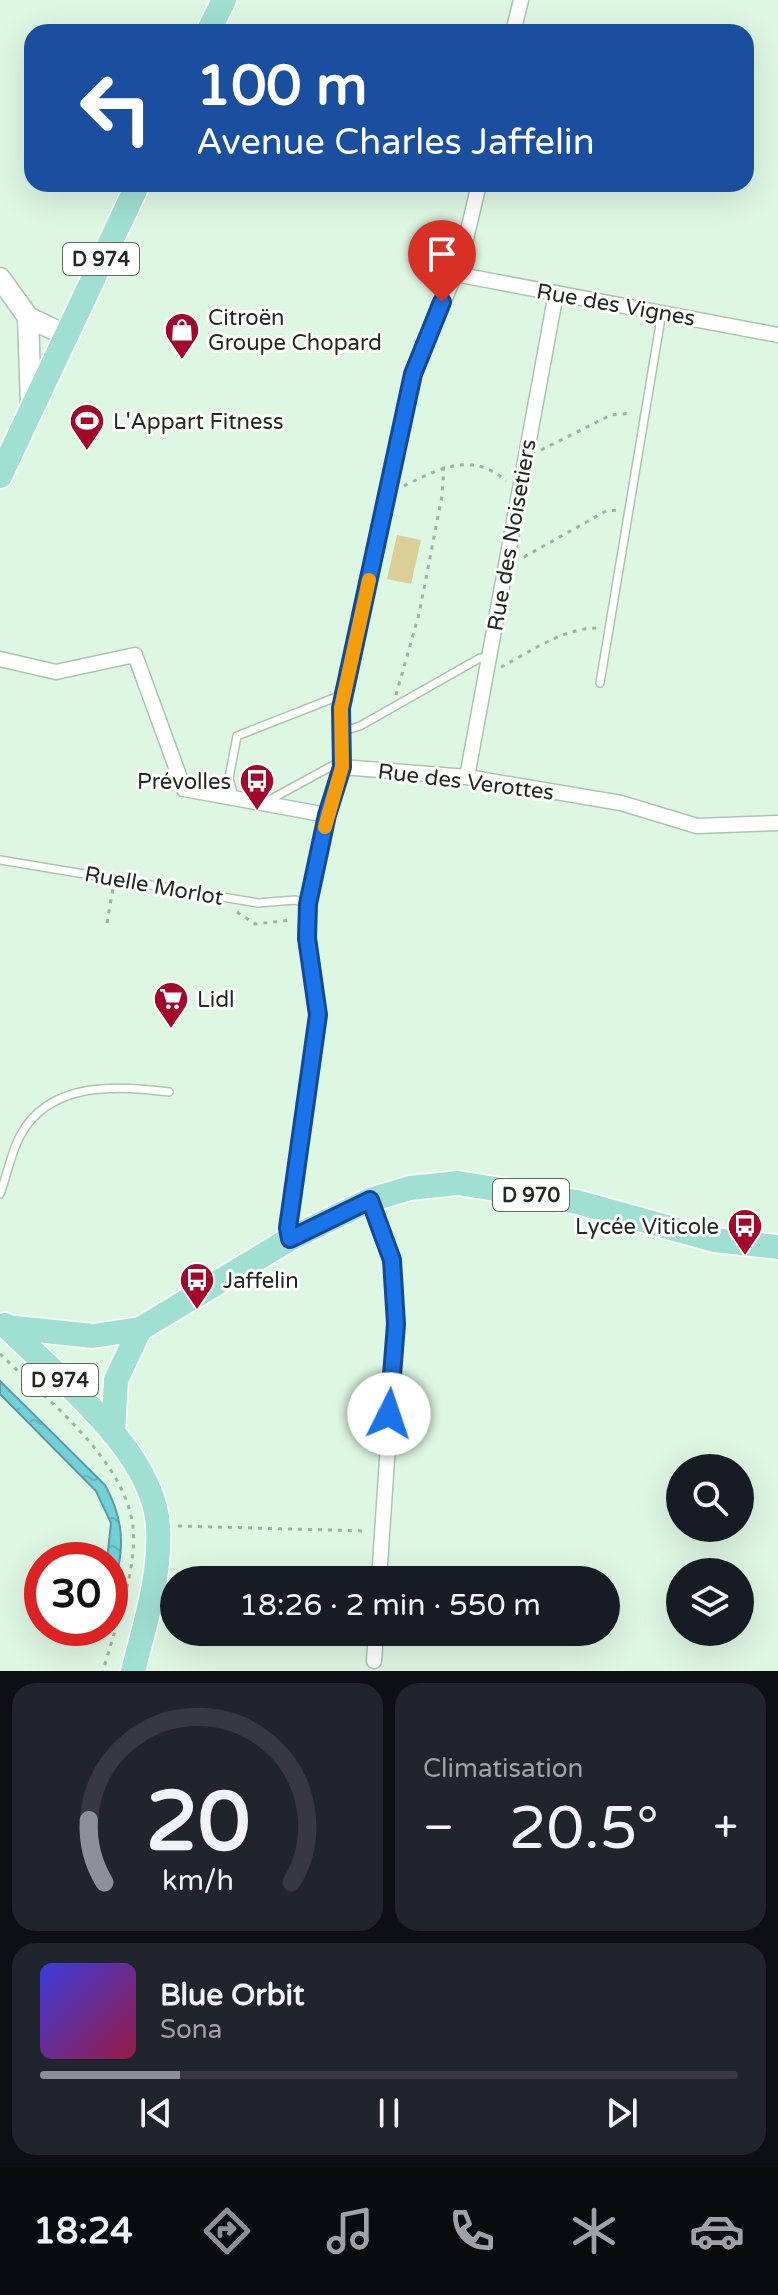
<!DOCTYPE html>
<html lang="fr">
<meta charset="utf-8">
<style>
:root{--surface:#171b24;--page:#20242c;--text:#f1f3f6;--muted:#9ea1a6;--line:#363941;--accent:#8c9099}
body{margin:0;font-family:"Varela Round",sans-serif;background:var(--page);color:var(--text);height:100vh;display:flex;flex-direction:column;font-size:30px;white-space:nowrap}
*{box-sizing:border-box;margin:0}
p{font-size:26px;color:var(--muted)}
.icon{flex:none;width:44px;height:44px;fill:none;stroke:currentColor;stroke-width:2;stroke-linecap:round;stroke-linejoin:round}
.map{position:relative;height:1671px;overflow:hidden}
.panel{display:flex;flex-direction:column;gap:12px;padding:12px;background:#0d0f14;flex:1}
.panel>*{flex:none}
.guide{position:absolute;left:24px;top:24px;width:730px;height:168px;border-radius:24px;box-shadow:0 8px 32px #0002;background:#1a4fa0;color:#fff;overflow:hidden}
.tools{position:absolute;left:666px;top:1454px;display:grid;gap:16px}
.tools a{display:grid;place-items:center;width:88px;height:88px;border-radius:50%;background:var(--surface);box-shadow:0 8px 32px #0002;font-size:40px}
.speed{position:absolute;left:24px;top:1542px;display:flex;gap:16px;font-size:40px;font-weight:700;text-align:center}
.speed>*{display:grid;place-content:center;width:104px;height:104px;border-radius:50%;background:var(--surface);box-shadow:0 8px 32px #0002;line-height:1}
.speed .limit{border:12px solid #d22;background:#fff;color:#111}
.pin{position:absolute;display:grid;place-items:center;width:68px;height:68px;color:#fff;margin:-82px -34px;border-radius:50% 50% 50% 0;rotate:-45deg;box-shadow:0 0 8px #0007}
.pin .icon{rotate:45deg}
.me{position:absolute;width:88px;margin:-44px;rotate:4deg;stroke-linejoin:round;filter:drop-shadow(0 0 6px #0008)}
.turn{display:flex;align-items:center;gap:28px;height:168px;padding:0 40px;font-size:36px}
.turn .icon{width:104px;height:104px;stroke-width:2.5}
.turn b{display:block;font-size:56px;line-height:68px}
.big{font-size:60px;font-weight:600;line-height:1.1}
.panel .tile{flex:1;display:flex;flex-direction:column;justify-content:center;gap:12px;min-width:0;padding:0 28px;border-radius:24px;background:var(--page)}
.panel .dial{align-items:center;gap:0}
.dial svg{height:208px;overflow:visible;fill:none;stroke:var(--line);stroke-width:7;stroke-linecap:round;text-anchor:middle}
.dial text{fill:var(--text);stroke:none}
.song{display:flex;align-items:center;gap:24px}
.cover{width:96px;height:96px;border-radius:12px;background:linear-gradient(135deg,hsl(240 70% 55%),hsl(340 70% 35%))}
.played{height:8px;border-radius:4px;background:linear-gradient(90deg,var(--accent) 20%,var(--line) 20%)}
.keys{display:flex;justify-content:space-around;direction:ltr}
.heat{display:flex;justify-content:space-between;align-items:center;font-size:44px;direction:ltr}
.panel .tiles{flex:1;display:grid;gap:12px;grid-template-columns:1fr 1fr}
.tile:last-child{grid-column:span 2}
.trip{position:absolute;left:160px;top:1566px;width:460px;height:80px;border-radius:40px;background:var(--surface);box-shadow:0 8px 32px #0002;font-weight:600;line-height:80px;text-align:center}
.tab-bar{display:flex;height:128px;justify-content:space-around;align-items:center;background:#090b0e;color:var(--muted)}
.tab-bar .icon{width:56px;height:56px}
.tab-bar .selected{color:var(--accent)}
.tab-bar b{font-size:36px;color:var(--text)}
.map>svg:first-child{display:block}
.pitch{fill:#dacf97}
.water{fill:url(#water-ripples);stroke:#599ea2;stroke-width:2}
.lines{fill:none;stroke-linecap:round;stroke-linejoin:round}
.service-casing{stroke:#adc4b1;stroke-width:10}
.minor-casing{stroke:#adc4b1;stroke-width:17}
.secondary-casing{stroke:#adc4b1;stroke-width:23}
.primary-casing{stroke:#fff;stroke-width:27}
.path{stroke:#9fb3a3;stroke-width:3;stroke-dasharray:4 6;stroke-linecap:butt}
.service{stroke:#fff;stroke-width:7}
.minor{stroke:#fff;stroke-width:14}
.secondary{stroke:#fff;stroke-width:20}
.primary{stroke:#a0e0d2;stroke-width:24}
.route-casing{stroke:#114b97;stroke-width:20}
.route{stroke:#1a73e8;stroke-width:14}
.slow{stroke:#f59e0b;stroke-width:14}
.labels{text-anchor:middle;stroke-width:6;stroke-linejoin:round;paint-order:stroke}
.shield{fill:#fff;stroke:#636964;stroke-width:2}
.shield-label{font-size:20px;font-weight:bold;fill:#202922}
.street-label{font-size:22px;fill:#202922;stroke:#fff}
.poi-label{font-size:22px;fill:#202922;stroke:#fff;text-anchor:start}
</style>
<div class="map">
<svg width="778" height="1671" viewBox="0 0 778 1671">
<defs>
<pattern id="water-ripples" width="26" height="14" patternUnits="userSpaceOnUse" patternTransform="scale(2)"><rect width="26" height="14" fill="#72d0d9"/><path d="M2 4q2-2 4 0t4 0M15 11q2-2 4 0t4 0" fill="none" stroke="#62b3ba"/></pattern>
</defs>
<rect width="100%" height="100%" fill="#def7e3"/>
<polygon class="pitch" points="397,535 421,540 411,584 387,579"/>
<path class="water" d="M0 1381 105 1485C130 1531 121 1557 110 1606V1560H107L111 1523 96 1491 0 1394Z"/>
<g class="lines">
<defs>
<g id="service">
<polyline points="600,683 662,312"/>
<polyline points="343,731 360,726 480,658 489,659"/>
<polyline points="234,797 229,778 237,736 344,694"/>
<polyline points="264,803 341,761"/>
<polyline points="0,860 258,903 295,900 308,904"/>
<path d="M0 1194C7 1175 11 1153 20 1136 49 1081 118 1085 169 1092"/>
</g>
<g id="minor">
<polyline points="513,32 521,0"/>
<polyline points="455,274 778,335"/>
<polyline points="0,659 56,672 135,655 184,789 327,815"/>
<polyline points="342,767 467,777 621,803 697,826 778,823"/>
<polyline points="467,777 556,293"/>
<polyline points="370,1200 392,1260 396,1324 379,1580"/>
<polyline points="290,1239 288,1228 318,1015 307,938 308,904 327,815 342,767 341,708 413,374 461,260 479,184"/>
<polyline points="374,1661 376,1632"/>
</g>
<g id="secondary">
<polyline points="0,278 28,317 31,405"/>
<polyline points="28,317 65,335"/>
</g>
<g id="primary">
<polyline points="208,32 224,0"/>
<polyline points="0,476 138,184"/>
<path d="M5 1325C56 1377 153 1449 158 1526 161 1575 145 1624 133 1671"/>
<polyline points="7,1327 93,1336 140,1329 290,1239 370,1200 410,1188 458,1183 577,1202 714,1240 778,1247"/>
<polyline points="113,1433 116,1380 140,1329"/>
</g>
</defs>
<use href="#service" class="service-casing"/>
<use href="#minor" class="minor-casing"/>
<use href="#secondary" class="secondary-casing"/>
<use href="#primary" class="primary-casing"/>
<g class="path">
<polyline points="541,450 611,415 632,413"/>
<path d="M404 486C440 468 472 451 506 481"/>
<polyline points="524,557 606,511 620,510"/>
<path d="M501 667C530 652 563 628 597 628"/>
<polyline points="396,695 419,614 442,496 444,465"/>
<polyline points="237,912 255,924 293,920"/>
<polyline points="107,923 113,888"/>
<path d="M0 1354C46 1399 125 1459 133 1527 138 1567 114 1631 103 1671"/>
<polyline points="178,1526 366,1531"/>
</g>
<use href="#service" class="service"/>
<use href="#minor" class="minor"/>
<use href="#secondary" class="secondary"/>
<use href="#primary" class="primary"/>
</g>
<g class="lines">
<defs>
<polyline id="route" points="389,1414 396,1324 392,1260 370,1200 290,1239 288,1228 318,1015 307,938 308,904 327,815 342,767 341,708 413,374 442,302"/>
</defs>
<use href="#route" class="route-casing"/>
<use href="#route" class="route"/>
<polyline class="slow" points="325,827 342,767 341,708 369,580"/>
</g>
<defs>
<symbol id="shop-pin" viewBox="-11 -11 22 30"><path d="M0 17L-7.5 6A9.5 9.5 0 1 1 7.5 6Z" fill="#a40729" stroke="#fff"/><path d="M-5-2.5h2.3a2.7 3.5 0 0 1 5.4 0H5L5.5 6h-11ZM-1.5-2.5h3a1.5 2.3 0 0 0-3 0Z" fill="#fff"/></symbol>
<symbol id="stadium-pin" viewBox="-11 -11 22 30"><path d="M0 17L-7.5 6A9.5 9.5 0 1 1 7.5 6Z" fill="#a40729" stroke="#fff"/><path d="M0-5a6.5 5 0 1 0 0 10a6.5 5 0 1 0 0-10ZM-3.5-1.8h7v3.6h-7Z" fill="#fff"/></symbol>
<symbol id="bus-pin" viewBox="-11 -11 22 30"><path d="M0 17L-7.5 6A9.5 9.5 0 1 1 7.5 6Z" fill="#a40729" stroke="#fff"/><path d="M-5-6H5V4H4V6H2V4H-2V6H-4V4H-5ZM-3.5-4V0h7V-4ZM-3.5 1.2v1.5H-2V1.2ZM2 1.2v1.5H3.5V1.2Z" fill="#fff"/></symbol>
<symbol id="supermarket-pin" viewBox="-11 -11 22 30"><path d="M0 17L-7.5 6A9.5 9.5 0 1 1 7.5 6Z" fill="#a40729" stroke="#fff"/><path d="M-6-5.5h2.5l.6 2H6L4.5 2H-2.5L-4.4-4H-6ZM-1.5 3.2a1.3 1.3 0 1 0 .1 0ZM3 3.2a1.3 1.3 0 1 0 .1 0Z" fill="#fff"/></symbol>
</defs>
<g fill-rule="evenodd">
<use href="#shop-pin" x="162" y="310" width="40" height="54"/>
<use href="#stadium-pin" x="67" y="401" width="40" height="54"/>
<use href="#bus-pin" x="237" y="761" width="40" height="54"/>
<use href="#supermarket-pin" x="151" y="979" width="40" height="54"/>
<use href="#bus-pin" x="725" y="1206" width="40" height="54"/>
<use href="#bus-pin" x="177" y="1260" width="40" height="54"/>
</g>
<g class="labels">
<g class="shield">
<rect x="63" y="243" width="76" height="32" rx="6"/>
<rect x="493" y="1179" width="76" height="32" rx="6"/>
<rect x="22" y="1364" width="76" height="32" rx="6"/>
</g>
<g class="shield-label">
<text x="101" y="266">D 974</text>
<text x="531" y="1202">D 970</text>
<text x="60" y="1387">D 974</text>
</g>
<g class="street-label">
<text transform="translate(616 304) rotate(10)" y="8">Rue des Vignes</text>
<text transform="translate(511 535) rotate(-80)" y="8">Rue des Noisetiers</text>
<text transform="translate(466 781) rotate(7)" y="8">Rue des Verottes</text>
<text transform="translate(154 885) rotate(10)" y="8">Ruelle Morlot</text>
</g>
<g class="poi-label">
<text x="208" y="325">Citroën<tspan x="208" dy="25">Groupe Chopard</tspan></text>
<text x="113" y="429">L'Appart Fitness</text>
<text x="231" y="789" text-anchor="end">Prévolles</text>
<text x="197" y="1007">Lidl</text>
<text x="719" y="1234" text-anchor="end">Lycée Viticole</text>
<text x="223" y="1288">Jaffelin</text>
</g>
</g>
</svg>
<div class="tools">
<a><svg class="icon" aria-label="search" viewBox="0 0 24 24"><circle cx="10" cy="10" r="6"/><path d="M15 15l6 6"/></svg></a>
<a><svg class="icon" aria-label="layers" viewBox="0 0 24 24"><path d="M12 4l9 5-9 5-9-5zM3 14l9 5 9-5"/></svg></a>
</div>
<div class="speed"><div class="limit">30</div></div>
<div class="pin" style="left:442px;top:302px;background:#d93025"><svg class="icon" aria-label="arrive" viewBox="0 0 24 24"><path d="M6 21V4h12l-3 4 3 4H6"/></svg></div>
<svg class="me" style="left:389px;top:1414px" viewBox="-20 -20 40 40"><circle r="19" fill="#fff"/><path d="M0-13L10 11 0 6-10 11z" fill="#1a73e8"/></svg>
<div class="trip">18:26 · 2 min · 550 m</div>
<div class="guide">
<div class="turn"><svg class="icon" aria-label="left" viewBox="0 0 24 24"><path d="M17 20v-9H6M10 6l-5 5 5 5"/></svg><div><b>100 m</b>Avenue Charles Jaffelin</div></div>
</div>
</div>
<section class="panel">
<div class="tiles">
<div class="tile dial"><svg viewBox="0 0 100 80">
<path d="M14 69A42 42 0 1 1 86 69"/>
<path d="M14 69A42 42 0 0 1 8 45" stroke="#8c9099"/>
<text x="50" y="56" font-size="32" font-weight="700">20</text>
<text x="50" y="72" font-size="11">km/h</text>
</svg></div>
<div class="tile"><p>Climatisation</p>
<div class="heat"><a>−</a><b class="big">20.5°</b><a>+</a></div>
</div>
<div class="tile">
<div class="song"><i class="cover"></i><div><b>Blue Orbit</b><p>Sona</p></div></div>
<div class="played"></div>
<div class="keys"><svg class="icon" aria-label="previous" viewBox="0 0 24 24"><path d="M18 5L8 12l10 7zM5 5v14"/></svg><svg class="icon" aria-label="pause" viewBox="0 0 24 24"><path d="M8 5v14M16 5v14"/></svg><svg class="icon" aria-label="next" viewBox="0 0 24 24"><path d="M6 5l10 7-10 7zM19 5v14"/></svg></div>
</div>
</div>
</section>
<nav class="tab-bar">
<b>18:24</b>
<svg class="icon selected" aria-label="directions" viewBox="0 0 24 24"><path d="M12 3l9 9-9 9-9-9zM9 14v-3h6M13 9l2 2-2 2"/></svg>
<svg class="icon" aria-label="music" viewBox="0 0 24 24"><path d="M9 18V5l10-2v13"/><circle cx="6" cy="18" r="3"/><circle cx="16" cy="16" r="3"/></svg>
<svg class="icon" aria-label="phone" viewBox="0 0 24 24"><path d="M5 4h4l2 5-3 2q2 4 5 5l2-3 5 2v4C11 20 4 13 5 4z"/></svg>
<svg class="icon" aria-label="climate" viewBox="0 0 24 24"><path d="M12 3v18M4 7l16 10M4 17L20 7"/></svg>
<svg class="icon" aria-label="car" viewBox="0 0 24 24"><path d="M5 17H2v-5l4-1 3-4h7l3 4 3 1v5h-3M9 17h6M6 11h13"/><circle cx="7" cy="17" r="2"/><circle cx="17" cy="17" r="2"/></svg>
</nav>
